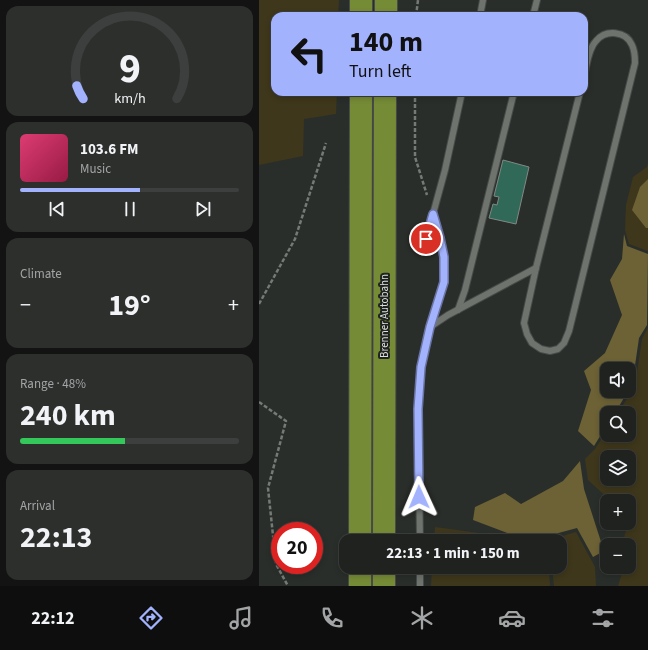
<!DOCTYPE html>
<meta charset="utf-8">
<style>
:root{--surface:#202220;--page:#2d2f2d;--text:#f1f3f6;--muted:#a2a4a5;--line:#3d3f3e;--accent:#a3b2fd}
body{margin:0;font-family:"Source Sans 3",sans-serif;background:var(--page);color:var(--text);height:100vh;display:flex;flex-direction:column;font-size:15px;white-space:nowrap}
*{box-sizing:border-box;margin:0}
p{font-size:13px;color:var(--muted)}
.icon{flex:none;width:22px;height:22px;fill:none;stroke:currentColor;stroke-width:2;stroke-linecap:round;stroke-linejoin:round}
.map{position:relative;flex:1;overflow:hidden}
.drawer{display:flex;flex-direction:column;gap:6px;padding:6px;background:#121312;width:259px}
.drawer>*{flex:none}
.top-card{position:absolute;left:12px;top:12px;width:317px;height:84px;border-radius:12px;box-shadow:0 2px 6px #0003,0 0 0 1px var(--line);background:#a3b2fd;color:#111;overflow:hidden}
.controls{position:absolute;left:341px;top:362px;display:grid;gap:8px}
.controls a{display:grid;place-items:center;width:36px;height:36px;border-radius:8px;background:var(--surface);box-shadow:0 2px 6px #0003,0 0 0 1px var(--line);font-size:20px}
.speed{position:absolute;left:12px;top:522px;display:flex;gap:8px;font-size:20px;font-weight:700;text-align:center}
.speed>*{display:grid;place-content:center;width:52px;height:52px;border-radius:50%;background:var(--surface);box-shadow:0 2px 6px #0003,0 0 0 1px var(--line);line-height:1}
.speed .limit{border:6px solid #d22;background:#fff;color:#111}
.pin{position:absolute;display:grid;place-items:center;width:34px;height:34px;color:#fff;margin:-17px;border:2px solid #fff;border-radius:50%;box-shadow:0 1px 4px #0007}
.me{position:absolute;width:44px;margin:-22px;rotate:359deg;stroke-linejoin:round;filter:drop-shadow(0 0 3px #0008)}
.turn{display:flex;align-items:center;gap:14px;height:84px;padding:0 12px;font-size:18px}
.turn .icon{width:52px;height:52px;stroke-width:2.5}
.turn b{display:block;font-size:28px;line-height:34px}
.big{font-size:30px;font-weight:700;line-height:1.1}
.drawer .card{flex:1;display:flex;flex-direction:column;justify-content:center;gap:6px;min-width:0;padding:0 14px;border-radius:12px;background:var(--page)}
.drawer .dial{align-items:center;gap:0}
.dial svg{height:104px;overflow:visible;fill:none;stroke:var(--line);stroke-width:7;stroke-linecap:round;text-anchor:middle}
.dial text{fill:var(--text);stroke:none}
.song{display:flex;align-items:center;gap:12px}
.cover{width:48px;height:48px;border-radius:6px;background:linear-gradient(135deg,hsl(340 70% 55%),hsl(340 70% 35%))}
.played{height:4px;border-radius:2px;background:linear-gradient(90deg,var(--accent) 55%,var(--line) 55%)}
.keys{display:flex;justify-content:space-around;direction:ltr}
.heat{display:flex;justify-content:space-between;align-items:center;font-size:22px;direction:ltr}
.charge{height:6px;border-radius:3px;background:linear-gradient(90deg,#34c759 48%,var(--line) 0)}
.trip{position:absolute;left:80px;top:534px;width:228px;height:40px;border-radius:12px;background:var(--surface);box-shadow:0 2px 6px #0003,0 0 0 1px var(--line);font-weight:700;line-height:40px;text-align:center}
.tabs{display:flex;height:64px;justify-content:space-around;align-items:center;background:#0d0e0d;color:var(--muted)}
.tabs .icon{width:28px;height:28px}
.tabs .on{color:var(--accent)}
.tabs b{font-size:18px;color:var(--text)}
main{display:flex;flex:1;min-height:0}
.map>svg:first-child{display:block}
.green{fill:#3e371b;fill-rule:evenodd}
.forest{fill:#6d6235}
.building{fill:#316959;stroke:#818885}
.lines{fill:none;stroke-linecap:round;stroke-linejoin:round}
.service-casing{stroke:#474a48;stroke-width:8}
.motorway-casing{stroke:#474a48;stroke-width:24}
.path{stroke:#767a76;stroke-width:2.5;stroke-dasharray:4 2;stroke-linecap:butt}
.service{stroke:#6e736e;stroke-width:6}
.motorway{stroke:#768b36;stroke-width:22}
.route-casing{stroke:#6a74a4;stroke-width:10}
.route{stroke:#a3b2fd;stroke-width:7}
.labels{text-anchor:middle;stroke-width:4;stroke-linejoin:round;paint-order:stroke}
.street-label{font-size:11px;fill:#dcdfdd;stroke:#202420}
</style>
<main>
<section class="drawer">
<div class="card dial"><svg viewBox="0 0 100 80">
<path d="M14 69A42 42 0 1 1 86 69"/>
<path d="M14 69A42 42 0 0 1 9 59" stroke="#a3b2fd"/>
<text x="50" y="56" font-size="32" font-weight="700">9</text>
<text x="50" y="72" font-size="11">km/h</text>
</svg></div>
<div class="card">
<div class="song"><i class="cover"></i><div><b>103.6 FM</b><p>Music</p></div></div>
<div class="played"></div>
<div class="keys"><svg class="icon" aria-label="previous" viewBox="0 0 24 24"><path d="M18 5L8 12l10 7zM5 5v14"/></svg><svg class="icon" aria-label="pause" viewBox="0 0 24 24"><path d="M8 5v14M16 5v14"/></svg><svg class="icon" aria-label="next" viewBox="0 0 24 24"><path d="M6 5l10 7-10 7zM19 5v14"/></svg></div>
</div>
<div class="card"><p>Climate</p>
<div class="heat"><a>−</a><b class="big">19°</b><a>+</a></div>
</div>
<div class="card"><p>Range · 48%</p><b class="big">240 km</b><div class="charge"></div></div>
<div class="card"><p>Arrival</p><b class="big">22:13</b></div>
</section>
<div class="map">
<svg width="389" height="586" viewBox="0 0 389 586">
<rect width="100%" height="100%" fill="#2a2e2a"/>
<g class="green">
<polygon points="0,0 80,0 79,16 16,16 16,92 78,92 77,114 45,119 44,156 0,165"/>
<polygon points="389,163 389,251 370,244 366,230 367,205 374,177 388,167"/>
<path d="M389 328V586H359L365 567H370V545H363L369 523H370V501H352L329 480 326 459 336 449 348 430V435H370V413H359L376 386 383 339ZM348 457H370V479H348Z"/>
<polygon points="176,527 220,533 245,541 175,541"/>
<polygon points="317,532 336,567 337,586 295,586 293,567 301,567 301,541 266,541 263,538 293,539"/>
<polygon points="173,567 287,567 290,571 291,586 172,586"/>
</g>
<g class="forest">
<polygon points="389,179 389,228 387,228 373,210 381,187"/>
<polygon points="365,234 368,246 389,254 388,325 380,338 373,386 370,390 370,369 348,369 348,391 369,391 356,413 348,413 348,425 335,446 319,431 332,390 325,371 346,353 363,315 351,280 363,259"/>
<polygon points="321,461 325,489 345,551 334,557 318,528 292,535 251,534 214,520 216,507 246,493 262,504 304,481"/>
</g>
<polygon class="building" points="244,160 270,167 257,224 230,218 234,204 238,205 240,197 235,196"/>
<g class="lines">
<defs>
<g id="service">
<polyline points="221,16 224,0"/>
<polyline points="274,16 278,0"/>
<path d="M321 92 277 268 265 323 268 334 273 343 282 349 291 351 299 349 305 343 310 331 376 63C376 57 376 51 373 45 367 31 347 29 337 41 329 49 328 65 325 76"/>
<polyline points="164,252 174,214"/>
<polyline points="199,310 206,290 255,92"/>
<polyline points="171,327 185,281 185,257 181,238 174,214 186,170 203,92"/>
<polyline points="161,541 159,409 162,367 171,327 189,315 277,268"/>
<polyline points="161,567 161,586"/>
</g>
<g id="motorway">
<polyline points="102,16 102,0"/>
<polyline points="127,16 127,0"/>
<polyline points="101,541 102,92"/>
<polyline points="125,541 126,92"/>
<polyline points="101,567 101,586"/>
<polyline points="125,567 125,586"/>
</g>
</defs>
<use href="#service" class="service-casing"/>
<use href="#motorway" class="motorway-casing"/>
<g class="path">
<polyline points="157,16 159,0"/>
<polyline points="156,92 156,157 168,195"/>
<polyline points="0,304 36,239 67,143"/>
<polyline points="0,402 27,421 9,488 17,564 29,586"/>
</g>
<use href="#service" class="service"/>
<use href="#motorway" class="motorway"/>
</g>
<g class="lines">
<defs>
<polyline id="route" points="160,497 159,409 162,367 171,327 185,282 185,257 181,238 174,214 167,239"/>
</defs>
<use href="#route" class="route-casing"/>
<use href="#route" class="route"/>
</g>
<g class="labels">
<g class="street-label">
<text transform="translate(125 316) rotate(-90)" y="4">Brenner Autobahn</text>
</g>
</g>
</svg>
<div class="controls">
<a><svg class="icon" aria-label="sound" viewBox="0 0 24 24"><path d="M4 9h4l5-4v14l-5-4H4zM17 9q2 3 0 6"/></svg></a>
<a><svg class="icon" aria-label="search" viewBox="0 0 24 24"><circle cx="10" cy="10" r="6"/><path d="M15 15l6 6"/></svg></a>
<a><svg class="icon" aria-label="layers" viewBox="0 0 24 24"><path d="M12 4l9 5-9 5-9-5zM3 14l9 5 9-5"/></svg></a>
<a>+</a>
<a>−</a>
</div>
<div class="speed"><div class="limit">20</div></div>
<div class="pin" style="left:167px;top:239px;background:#d93025"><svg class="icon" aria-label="arrive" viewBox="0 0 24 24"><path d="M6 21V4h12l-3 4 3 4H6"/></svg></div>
<svg class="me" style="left:160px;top:497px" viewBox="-20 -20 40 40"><path d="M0-17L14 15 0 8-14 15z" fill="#a3b2fd" stroke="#fff" stroke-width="4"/></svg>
<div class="trip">22:13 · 1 min · 150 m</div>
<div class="top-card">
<div class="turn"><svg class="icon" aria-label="left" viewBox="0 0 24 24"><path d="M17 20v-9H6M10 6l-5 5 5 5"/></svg><div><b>140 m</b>Turn left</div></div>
</div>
</div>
</main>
<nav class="tabs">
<b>22:12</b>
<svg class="icon on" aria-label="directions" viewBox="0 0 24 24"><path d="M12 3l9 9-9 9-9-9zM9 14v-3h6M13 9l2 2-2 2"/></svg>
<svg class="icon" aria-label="music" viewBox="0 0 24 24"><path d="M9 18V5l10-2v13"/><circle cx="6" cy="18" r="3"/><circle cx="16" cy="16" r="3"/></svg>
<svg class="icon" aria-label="phone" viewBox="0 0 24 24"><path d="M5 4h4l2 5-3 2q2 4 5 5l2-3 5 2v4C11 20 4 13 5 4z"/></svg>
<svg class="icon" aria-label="climate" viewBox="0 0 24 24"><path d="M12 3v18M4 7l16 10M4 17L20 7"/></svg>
<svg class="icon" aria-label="car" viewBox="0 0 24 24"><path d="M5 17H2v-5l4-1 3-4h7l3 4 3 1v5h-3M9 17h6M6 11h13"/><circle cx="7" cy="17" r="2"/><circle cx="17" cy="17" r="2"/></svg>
<svg class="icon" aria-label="filters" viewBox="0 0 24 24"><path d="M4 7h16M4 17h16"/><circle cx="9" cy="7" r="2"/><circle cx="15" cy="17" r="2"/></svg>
</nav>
